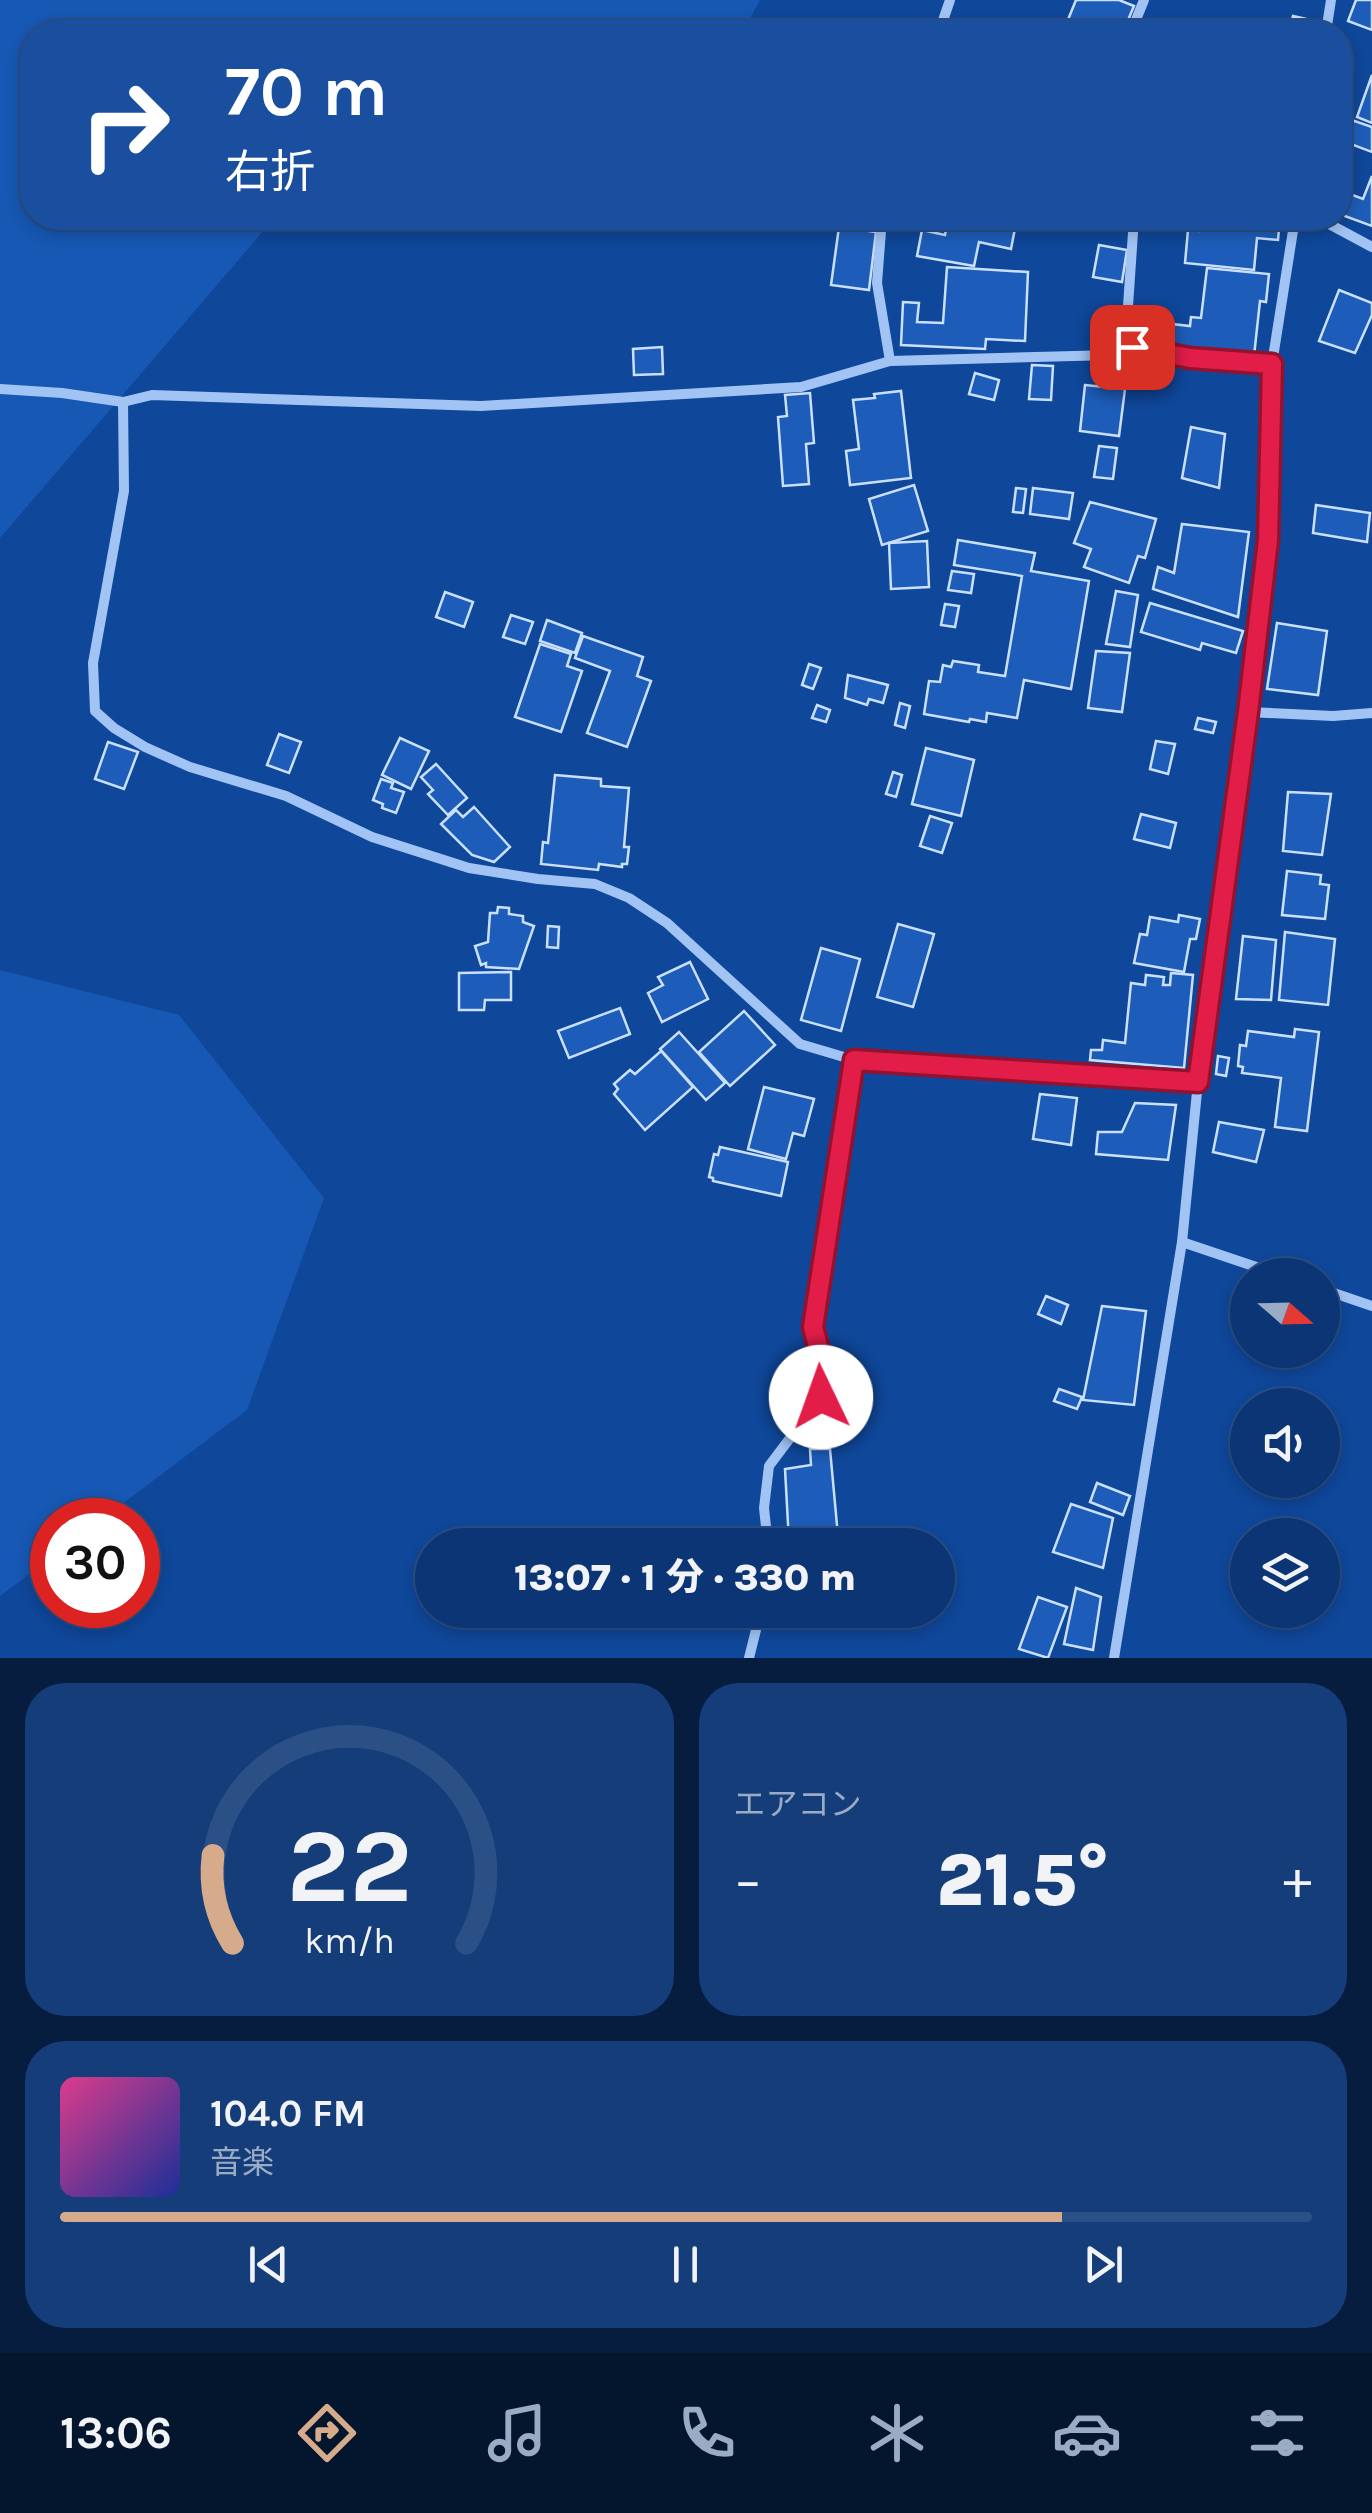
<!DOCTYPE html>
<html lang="ja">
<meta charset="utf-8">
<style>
:root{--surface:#0b3574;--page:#143d79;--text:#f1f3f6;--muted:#9aabc5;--line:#2b5086;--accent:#d6ab8b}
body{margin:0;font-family:Karla,"Noto Sans JP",sans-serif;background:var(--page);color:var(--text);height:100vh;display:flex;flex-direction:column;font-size:38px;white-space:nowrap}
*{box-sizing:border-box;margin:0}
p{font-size:32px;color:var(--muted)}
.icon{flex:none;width:55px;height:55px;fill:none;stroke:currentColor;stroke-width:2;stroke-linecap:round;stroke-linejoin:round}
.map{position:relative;height:1658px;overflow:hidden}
.drawer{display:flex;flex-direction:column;gap:25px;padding:25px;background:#061d40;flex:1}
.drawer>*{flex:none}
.guide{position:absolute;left:20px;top:20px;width:1332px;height:210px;border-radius:40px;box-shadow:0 5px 15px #0003,0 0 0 2px var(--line);background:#1a4fa0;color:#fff;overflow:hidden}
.needle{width:65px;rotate:110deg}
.tools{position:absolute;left:1230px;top:1258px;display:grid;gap:20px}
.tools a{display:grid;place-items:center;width:110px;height:110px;border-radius:50%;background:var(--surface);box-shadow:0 5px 15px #0003,0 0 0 2px var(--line);font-size:50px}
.speed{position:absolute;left:30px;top:1498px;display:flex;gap:20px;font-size:50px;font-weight:700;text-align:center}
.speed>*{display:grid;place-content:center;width:130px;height:130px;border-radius:50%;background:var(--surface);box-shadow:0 5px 15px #0003,0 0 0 2px var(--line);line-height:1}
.speed .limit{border:15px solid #d22;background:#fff;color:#111}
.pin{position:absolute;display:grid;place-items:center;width:85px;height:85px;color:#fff;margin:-42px;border-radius:20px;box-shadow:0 5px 15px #0006}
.me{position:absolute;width:110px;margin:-55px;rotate:357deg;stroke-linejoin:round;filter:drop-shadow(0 0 8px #0008)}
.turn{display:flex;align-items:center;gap:35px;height:210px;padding:0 40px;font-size:45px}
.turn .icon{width:130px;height:130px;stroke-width:2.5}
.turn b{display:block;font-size:70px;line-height:85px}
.big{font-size:75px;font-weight:800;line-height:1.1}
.drawer .tile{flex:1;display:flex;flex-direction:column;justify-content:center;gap:15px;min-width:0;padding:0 35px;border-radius:40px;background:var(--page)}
.drawer .dial{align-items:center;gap:0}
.dial svg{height:260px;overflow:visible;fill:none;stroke:var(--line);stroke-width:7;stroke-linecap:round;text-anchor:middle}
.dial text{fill:var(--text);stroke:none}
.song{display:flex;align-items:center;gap:30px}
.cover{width:120px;height:120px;border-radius:15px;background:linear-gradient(135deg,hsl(330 70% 55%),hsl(230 70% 35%))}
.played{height:10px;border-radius:5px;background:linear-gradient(90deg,var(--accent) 80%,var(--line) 80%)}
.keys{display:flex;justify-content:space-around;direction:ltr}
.heat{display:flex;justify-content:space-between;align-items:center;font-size:55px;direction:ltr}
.drawer .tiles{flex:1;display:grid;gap:25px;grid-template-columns:1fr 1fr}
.tile:last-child{grid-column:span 2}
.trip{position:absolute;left:415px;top:1528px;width:540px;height:100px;border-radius:50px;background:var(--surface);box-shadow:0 5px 15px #0003,0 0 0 2px var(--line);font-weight:800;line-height:100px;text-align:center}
.menu{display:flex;height:160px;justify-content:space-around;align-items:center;background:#04152e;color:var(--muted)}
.menu .icon{width:70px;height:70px}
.menu .selected{color:var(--accent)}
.menu b{font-size:45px;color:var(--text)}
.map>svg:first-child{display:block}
.green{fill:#1758b4}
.building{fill:#1d5db9;stroke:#cae0fe;stroke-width:2.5}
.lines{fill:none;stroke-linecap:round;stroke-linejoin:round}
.minor{stroke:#a1c4f5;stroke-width:10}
.route-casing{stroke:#92132f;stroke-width:25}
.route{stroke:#e11d48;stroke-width:18}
</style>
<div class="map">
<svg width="1372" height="1658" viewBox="0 0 1372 1658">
<rect width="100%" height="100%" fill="#0f479a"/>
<g class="green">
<polygon points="0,0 760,0 743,32 32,32 32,218 309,218 265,229 0,538"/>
<polygon points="0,970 179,1015 324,1198 247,1410 101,1520 52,1520 52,1557 0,1596"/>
</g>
<g class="building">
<polygon points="1076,0 1119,0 1134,6 1123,32 1063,32"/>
<polygon points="1356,0 1372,0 1372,30 1348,21"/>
<polygon points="1293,16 1315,21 1312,32 1254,32 1255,29 1267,32 1269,26 1281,29 1284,22 1291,24"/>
<polygon points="1372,75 1372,123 1357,117"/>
<polygon points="1340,116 1372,127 1372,152 1340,140"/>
<polygon points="1372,176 1372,226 1342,215 1350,194 1363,199"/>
<polygon points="948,218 1017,218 1011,249 979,242 974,266 917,256 922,230 945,235"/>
<polygon points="1200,218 1280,218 1278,240 1257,238 1254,270 1185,263 1188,230 1199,231"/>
<polygon points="839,227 876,232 869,290 831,285"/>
<polygon points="1099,245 1127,250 1122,282 1093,277"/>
<polygon points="947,267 1028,272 1025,341 986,339 985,349 901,345 903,302 919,303 917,322 943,323"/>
<polygon points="1207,268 1269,274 1266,302 1260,301 1254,356 1160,344 1163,323 1190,326 1191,317 1201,318"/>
<polygon points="1339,290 1372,303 1372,315 1355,353 1319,341"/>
<polygon points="662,347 663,374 634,375 633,349"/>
<polygon points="1032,365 1053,366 1051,400 1029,399"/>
<polygon points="975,373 999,380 994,400 969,394"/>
<polygon points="1085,385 1125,389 1119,436 1080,431"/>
<polygon points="901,391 911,478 850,485 846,451 859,449 853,400 875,398 874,394"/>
<polygon points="810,393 814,443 806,444 809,484 783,486 778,417 787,416 785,395"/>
<polygon points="1191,427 1225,434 1219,488 1182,478"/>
<polygon points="1099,446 1117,448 1113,479 1094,477"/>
<polygon points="914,485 928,531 882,545 869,499"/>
<polygon points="1016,488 1026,489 1023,513 1013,512"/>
<polygon points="1033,488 1073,493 1069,519 1030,514"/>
<polygon points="1090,502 1156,519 1145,558 1138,556 1129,583 1084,567 1091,549 1074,543"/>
<polygon points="1316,505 1370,513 1367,542 1313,533"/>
<polygon points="1182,524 1249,532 1238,617 1153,589 1158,567 1174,573"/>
<polygon points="958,540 1035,553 1031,571 1089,581 1071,689 1024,680 1017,718 987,713 986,722 970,719 969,722 924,714 929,681 940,682 943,665 951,667 953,661 979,665 978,672 1005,676 1022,576 954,565"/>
<polygon points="927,541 929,587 891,589 889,543"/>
<polygon points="952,571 974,574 971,593 948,590"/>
<polygon points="1116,591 1138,595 1130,647 1106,644"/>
<polygon points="445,592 473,602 464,627 436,617"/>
<polygon points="1150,603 1243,631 1236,653 1202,643 1200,650 1141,632"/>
<polygon points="945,604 959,606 955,627 941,625"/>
<polygon points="511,615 533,622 525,644 503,637"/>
<polygon points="547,620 582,633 575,653 540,641"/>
<polygon points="1277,623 1327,631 1318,695 1267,689"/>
<polygon points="583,636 643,657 637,676 651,681 627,747 587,733 610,671 575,658"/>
<polygon points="540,644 571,654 567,666 582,671 561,732 515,717"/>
<polygon points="1096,651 1130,653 1122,712 1088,708"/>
<polygon points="809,664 821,668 813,689 802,685"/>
<polygon points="848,675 888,685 883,703 869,699 867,705 845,698"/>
<polygon points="900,703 910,706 905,728 895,725"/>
<polygon points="817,705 830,710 826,722 812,718"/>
<polygon points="1198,718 1216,722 1213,733 1195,729"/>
<polygon points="279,734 301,742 289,773 267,765"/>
<polygon points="400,738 429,751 411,789 382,775"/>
<polygon points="1156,741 1175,744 1168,774 1150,769"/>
<polygon points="108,742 138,752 124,789 95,779"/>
<polygon points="926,748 974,760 961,816 912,804"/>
<polygon points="436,764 467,798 448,815 428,794 433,790 421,777"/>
<polygon points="893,772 902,775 896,797 886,794"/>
<polygon points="555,775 601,779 601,786 629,788 624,847 629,847 627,864 622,864 622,867 599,864 598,870 541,864 543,842 548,843"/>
<polygon points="381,779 393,783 391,788 404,792 396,813 382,808 383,804 373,800"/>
<polygon points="1288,792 1331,794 1322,855 1283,851"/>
<polygon points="474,807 510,847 494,862 472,855 441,824 456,810 463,817"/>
<polygon points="1141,814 1176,823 1170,848 1134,839"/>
<polygon points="930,816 952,823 942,853 920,846"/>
<polygon points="1287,871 1321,875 1320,884 1329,885 1325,919 1282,915"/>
<polygon points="498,907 509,908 509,914 523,916 523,922 534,926 519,969 486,967 486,963 481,965 475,946 488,942 490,913 497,913"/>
<polygon points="1179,915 1200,919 1196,939 1190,939 1184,972 1134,963 1140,934 1147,935 1150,917 1178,922"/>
<polygon points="898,924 934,934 913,1007 877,997"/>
<polygon points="548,926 559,927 558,948 547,947"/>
<polygon points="1285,932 1335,939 1328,1005 1279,1000"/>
<polygon points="1243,936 1276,940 1271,1000 1236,999"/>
<polygon points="821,948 860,959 841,1031 801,1020"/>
<polygon points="690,962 708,999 662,1022 648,993 663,985 658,977"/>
<polygon points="511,972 511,1000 485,1000 484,1010 459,1010 459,973"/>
<polygon points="1171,973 1193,975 1184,1068 1090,1060 1091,1050 1102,1050 1103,1040 1125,1043 1131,983 1145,985 1146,975 1164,977 1163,985 1170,985"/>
<polygon points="620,1008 630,1034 569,1058 558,1031"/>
<polygon points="744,1011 775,1045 730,1086 699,1052"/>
<polygon points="1295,1029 1319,1032 1307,1131 1275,1127 1281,1078 1242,1073 1243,1067 1238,1066 1240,1045 1246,1046 1248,1031 1294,1037"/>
<polygon points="679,1032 725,1083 706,1100 660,1049"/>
<polygon points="661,1051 693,1087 645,1130 614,1094 618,1089 614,1084 630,1070 635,1074"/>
<polygon points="1218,1056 1229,1058 1226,1076 1216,1074"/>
<polygon points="764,1087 814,1099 804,1136 793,1133 786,1159 748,1149"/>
<polygon points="1040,1094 1077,1098 1071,1145 1033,1139"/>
<polygon points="1135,1103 1176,1105 1168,1160 1096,1154 1098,1132 1122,1132"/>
<polygon points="1219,1122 1264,1130 1256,1162 1213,1152"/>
<polygon points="720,1147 788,1162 781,1196 713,1181 713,1178 709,1177 714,1154 718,1155"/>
<polygon points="1046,1296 1068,1305 1061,1324 1038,1314"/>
<polygon points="1102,1306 1146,1311 1134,1405 1083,1400"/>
<polygon points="1059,1389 1082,1397 1077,1409 1054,1401"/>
<polygon points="810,1449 830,1449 838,1536 789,1542 785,1469 811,1465"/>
<polygon points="1097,1483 1130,1496 1123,1515 1090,1502"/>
<polygon points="1071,1504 1113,1518 1103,1568 1053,1552"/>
<polygon points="1076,1588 1101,1597 1093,1650 1064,1644"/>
<polygon points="1038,1597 1067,1607 1048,1658 1019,1649"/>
</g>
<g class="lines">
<g class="minor">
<polyline points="939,32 950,0"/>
<polyline points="1131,32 1144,0"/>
<polyline points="1326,32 1331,0"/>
<polyline points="882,218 877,283 890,361"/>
<polyline points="1318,218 1372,247"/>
<polyline points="1125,350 1134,218"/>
<polyline points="0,389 62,393 123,402 152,395 481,406 801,387 890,361 1113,355 1133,347 1190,358 1272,364"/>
<polyline points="123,402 124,491 93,663 95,711 114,728 145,747 190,767 286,796 372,837 469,868 538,879 595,884 629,898 667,923 800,1044 854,1060 1198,1082"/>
<polyline points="1248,712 1333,716 1372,713"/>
<polyline points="1182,1242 1280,1275"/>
<polyline points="1322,1289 1372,1306"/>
<polyline points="768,1545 764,1508 769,1466 821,1397 825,1374 813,1327 854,1060"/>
<polyline points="749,1658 761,1610"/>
<polyline points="1114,1658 1182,1242 1198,1082 1248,712 1268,540 1272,364 1295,218"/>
</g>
</g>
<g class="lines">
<defs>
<polyline id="route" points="821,1397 825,1374 813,1327 854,1060 1198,1082 1248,712 1268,540 1272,364 1190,358 1132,347"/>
</defs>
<use href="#route" class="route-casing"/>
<use href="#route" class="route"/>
</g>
</svg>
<div class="tools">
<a><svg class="needle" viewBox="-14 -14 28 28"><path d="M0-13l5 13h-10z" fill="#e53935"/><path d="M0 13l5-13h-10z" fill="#9aabc5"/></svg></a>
<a><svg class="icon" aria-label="sound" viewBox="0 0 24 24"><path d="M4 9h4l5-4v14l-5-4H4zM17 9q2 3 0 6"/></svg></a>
<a><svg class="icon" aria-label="layers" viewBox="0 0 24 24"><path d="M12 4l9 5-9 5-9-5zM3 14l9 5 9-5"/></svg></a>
</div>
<div class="speed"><div class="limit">30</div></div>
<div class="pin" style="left:1132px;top:347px;background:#d93025"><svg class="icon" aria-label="arrive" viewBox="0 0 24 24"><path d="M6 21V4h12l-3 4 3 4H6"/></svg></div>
<svg class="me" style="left:821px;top:1397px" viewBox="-20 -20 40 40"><circle r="19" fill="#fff"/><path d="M0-13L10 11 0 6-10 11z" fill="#e11d48"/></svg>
<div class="trip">13:07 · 1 分 · 330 m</div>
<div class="guide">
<div class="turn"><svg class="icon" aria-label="right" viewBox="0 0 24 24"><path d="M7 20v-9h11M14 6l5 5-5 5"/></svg><div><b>70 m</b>右折</div></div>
</div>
</div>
<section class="drawer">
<div class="tiles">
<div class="tile dial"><svg viewBox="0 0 100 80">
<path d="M14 69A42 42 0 1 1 86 69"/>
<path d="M14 69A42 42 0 0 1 8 42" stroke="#d6ab8b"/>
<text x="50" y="56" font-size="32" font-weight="700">22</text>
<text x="50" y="72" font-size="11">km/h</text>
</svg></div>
<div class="tile"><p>エアコン</p>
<div class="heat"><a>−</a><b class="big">21.5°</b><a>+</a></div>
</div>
<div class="tile">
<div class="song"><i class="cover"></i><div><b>104.0 FM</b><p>音楽</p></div></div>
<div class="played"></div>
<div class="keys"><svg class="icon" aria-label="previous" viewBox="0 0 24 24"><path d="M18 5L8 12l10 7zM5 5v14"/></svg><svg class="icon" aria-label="pause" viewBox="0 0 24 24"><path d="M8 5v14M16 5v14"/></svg><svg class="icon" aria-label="next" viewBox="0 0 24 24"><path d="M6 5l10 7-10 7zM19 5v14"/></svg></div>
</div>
</div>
</section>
<nav class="menu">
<b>13:06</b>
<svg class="icon selected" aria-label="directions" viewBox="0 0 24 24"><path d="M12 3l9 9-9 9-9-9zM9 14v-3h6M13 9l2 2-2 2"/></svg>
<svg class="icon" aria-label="music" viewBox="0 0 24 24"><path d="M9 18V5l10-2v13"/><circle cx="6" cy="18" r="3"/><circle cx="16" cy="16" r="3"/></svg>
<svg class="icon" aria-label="phone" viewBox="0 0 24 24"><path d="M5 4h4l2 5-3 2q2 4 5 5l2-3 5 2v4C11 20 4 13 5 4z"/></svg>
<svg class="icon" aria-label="climate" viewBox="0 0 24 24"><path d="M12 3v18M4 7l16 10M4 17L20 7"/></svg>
<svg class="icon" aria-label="car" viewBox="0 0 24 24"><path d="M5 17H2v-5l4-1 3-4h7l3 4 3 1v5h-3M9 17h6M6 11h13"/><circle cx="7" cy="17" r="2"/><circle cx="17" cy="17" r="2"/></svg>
<svg class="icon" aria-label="filters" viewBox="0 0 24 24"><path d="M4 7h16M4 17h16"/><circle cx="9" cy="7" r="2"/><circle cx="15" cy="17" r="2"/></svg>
</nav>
